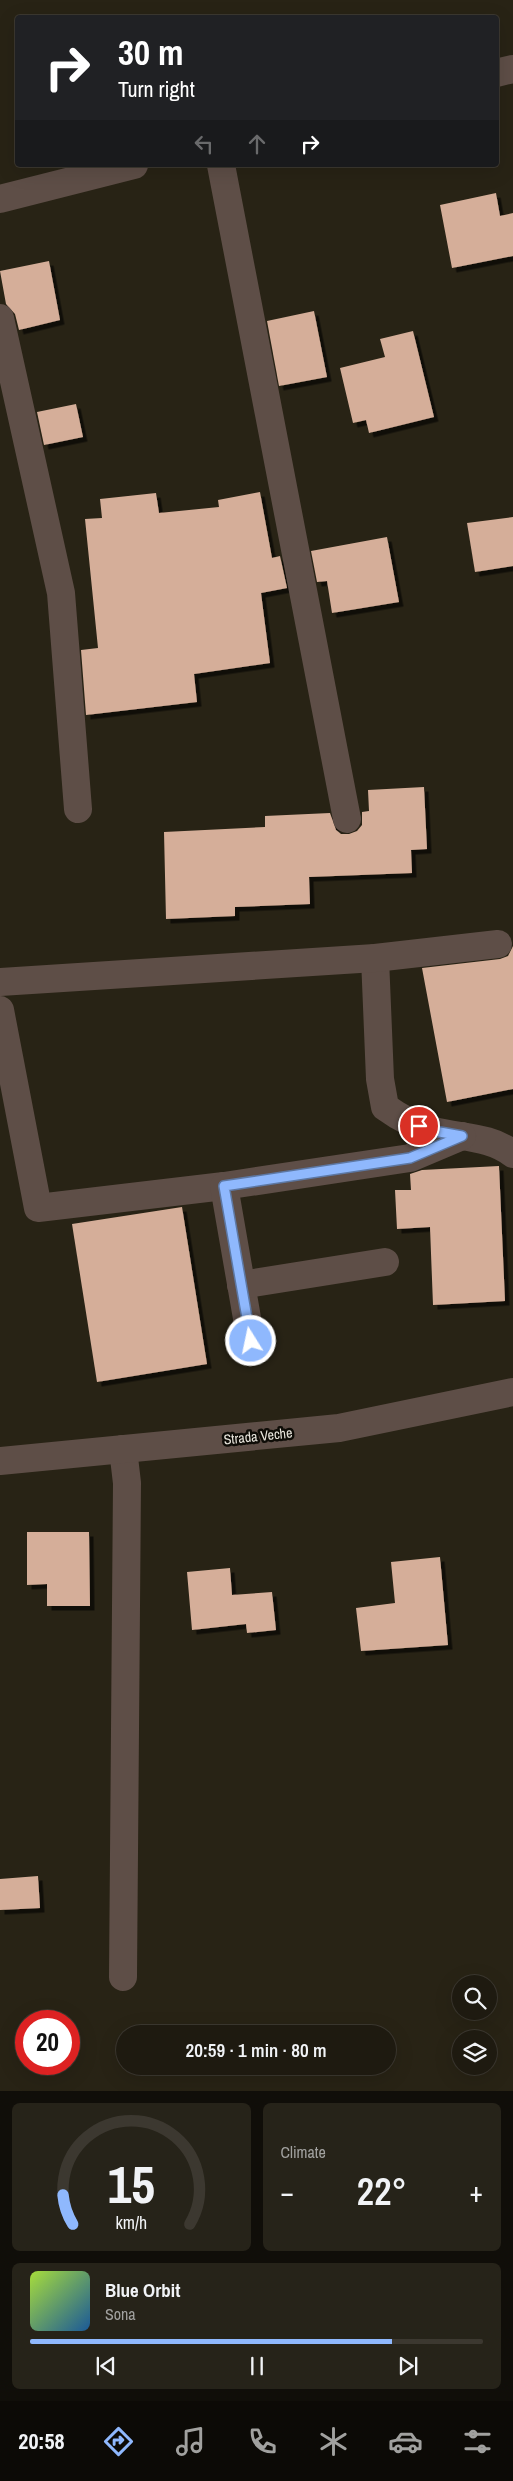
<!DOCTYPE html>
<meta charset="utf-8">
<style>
:root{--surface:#1e1a10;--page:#262319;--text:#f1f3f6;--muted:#a1a19f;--line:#3c3830;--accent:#8fb8fd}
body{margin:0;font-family:"Archivo Narrow",sans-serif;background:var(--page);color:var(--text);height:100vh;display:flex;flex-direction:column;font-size:19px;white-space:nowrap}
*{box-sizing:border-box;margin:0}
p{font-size:16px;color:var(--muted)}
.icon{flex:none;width:28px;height:28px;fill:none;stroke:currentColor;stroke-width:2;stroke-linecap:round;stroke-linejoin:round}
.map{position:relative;height:2091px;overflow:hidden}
.details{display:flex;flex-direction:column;gap:12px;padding:12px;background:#100e09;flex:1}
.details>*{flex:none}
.guide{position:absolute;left:15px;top:15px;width:484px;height:152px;border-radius:5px;box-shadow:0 5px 20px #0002,0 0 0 1px var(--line);background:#202124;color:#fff;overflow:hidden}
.controls{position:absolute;left:452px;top:1975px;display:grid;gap:10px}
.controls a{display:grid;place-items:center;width:45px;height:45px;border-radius:50%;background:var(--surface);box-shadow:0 5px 20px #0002,0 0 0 1px var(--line);font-size:25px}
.speed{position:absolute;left:15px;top:2010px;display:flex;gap:10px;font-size:25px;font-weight:700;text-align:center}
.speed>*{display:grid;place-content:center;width:65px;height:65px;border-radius:50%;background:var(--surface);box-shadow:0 5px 20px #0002,0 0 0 1px var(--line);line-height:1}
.speed .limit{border:8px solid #d22;background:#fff;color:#111}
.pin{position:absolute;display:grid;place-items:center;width:42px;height:42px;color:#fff;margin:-21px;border:2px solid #fff;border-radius:50%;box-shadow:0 1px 5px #0007}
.me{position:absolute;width:55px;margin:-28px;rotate:350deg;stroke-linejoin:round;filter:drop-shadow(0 0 4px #0008)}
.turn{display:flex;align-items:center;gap:18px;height:105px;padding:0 20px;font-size:22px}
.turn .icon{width:65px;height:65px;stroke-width:2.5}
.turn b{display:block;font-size:35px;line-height:42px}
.lanes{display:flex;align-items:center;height:48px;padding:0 20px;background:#0003;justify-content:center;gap:25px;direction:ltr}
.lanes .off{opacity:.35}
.big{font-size:38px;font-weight:600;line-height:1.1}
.details .widget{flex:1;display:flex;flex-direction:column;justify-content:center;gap:8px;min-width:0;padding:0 18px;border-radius:8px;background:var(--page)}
.details .dial{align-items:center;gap:0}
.dial svg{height:130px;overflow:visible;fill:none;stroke:var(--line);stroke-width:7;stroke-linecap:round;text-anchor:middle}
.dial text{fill:var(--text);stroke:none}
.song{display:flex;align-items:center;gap:15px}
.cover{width:60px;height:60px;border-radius:8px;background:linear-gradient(135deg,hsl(80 70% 55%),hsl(210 70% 35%))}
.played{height:5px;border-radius:2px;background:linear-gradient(90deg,var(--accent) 80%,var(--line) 80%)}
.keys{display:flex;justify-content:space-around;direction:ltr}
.heat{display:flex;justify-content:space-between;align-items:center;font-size:28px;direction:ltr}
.details .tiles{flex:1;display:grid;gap:12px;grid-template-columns:1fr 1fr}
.widget:last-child{grid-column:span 2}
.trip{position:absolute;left:116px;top:2025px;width:280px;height:50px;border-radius:25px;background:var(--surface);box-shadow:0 5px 20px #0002,0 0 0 1px var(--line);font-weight:600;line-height:50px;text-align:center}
.dock{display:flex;height:80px;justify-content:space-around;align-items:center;background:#0c0a06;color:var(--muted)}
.dock .icon{width:35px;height:35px}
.dock .on{color:var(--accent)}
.dock b{font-size:22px;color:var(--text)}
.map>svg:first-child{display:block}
.building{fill:#d5ae99;filter:url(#shadow)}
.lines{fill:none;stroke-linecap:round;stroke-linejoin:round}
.minor{stroke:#5e4e47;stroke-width:28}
.route-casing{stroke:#5d78a4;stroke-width:12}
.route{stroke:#8fb8fd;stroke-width:9}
.labels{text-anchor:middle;stroke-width:5;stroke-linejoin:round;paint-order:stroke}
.street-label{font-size:14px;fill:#e8e5dc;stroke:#0e0c07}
</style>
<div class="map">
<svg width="513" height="2091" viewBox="0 0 513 2091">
<defs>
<filter id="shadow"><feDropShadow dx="4.5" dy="4.5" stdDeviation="0" flood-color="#0009"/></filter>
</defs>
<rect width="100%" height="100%" fill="#282315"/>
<g class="building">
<polygon points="496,193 500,216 513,213 513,256 452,268 440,205"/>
<polygon points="49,261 60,320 19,330 15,314 6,304 0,271"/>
<polygon points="314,311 327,377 279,386 267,321"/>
<polygon points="413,331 434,417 369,433 366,420 353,423 340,368 385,357 380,339"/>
<polygon points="76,404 83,437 44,445 37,412"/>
<polygon points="260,492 272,558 280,556 287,588 261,593 270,663 194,674 197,702 86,715 81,650 98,648 85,519 102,518 100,499 156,493 159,513 219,507 218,500"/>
<polygon points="513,517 513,566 475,572 467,523"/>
<polygon points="387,537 399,602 332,613 327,581 317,582 311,551"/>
<polygon points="424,787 427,849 411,850 412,873 309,877 310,904 235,907 235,916 166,919 164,832 265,827 265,816 330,813 336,830 341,834 349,834 357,831 362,825 362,812 369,811 368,790"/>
<polygon points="513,946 513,1089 447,1102 422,968 500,959 508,956"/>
<polygon points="499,1166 505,1301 433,1305 430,1227 397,1229 395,1190 411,1190 410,1174 422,1170"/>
<polygon points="182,1207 207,1364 97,1382 72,1224"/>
<polygon points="27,1532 89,1532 90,1606 47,1606 47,1584 27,1585"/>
<polygon points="440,1557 448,1645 361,1651 356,1608 395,1603 391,1562"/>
<polygon points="230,1568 232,1595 272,1592 276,1630 247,1633 246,1624 192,1630 187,1572"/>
<polygon points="38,1876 40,1908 0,1910 0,1879"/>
</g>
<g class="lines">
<g class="minor">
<polyline points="496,73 513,69"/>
<polyline points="221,165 347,819"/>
<polyline points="0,199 134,165"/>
<polyline points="0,318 61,593 78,809"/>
<path d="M375 958 380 1079 385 1107C400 1118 416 1126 434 1131 461 1138 490 1136 513 1154"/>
<polyline points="0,982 375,958 498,944"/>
<polyline points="0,1010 38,1208 224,1186 410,1158 462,1136"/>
<polyline points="224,1186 251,1341"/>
<polyline points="241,1285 385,1262"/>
<polyline points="123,1449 127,1483 123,1977"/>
<polyline points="0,1461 339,1428 513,1392"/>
</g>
</g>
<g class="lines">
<defs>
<polyline id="route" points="251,1341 224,1186 410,1158 462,1136 434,1131 419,1126"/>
</defs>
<use href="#route" class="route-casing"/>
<use href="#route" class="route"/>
</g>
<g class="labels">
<g class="street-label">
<text transform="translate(258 1436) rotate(-6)" y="5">Strada Veche</text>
</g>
</g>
</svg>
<div class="controls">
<a><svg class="icon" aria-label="search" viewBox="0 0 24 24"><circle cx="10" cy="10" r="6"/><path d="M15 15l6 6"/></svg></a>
<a><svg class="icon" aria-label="layers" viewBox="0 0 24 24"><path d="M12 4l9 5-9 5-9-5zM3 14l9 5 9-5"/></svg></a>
</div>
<div class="speed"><div class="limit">20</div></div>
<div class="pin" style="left:419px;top:1126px;background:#d93025"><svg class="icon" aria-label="arrive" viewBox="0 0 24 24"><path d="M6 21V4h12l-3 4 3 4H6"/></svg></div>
<svg class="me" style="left:251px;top:1341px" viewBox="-20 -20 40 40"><circle r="17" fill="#8fb8fd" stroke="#fff" stroke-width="3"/><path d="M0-11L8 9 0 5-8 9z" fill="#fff"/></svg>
<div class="trip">20:59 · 1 min · 80 m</div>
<div class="guide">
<div class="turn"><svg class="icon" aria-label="right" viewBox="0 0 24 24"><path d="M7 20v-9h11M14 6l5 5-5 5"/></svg><div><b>30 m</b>Turn right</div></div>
<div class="lanes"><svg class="icon off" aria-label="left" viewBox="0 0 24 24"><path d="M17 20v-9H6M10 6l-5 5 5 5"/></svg><svg class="icon off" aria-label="ahead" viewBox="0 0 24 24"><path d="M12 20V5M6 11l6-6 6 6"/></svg><svg class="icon" aria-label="right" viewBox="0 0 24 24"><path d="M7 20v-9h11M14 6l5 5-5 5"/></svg></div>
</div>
</div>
<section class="details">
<div class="tiles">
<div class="widget dial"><svg viewBox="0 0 100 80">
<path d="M14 69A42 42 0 1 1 86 69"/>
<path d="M14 69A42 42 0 0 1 8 51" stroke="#8fb8fd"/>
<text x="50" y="56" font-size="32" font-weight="700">15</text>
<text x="50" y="72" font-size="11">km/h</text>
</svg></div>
<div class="widget"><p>Climate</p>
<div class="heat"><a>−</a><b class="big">22°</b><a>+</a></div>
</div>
<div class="widget">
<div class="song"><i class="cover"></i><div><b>Blue Orbit</b><p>Sona</p></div></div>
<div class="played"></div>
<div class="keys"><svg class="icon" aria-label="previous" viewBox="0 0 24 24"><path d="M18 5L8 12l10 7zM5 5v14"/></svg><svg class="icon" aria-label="pause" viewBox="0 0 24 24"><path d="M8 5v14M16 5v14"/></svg><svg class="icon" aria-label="next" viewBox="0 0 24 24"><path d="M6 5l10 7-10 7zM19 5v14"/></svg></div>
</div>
</div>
</section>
<nav class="dock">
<b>20:58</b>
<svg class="icon on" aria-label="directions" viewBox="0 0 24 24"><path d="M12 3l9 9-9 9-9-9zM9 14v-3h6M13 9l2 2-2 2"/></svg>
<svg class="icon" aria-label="music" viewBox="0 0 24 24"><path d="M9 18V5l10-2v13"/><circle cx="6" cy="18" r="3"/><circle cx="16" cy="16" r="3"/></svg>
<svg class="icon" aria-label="phone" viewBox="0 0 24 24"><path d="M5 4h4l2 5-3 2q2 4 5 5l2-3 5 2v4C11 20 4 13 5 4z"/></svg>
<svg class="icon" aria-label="climate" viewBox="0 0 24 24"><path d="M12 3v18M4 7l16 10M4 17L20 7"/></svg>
<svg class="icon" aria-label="car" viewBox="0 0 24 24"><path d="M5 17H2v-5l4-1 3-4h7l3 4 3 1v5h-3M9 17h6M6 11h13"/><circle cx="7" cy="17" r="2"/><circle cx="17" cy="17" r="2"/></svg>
<svg class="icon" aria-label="filters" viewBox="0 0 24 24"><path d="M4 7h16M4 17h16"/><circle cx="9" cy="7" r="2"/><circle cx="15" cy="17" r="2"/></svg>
</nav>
